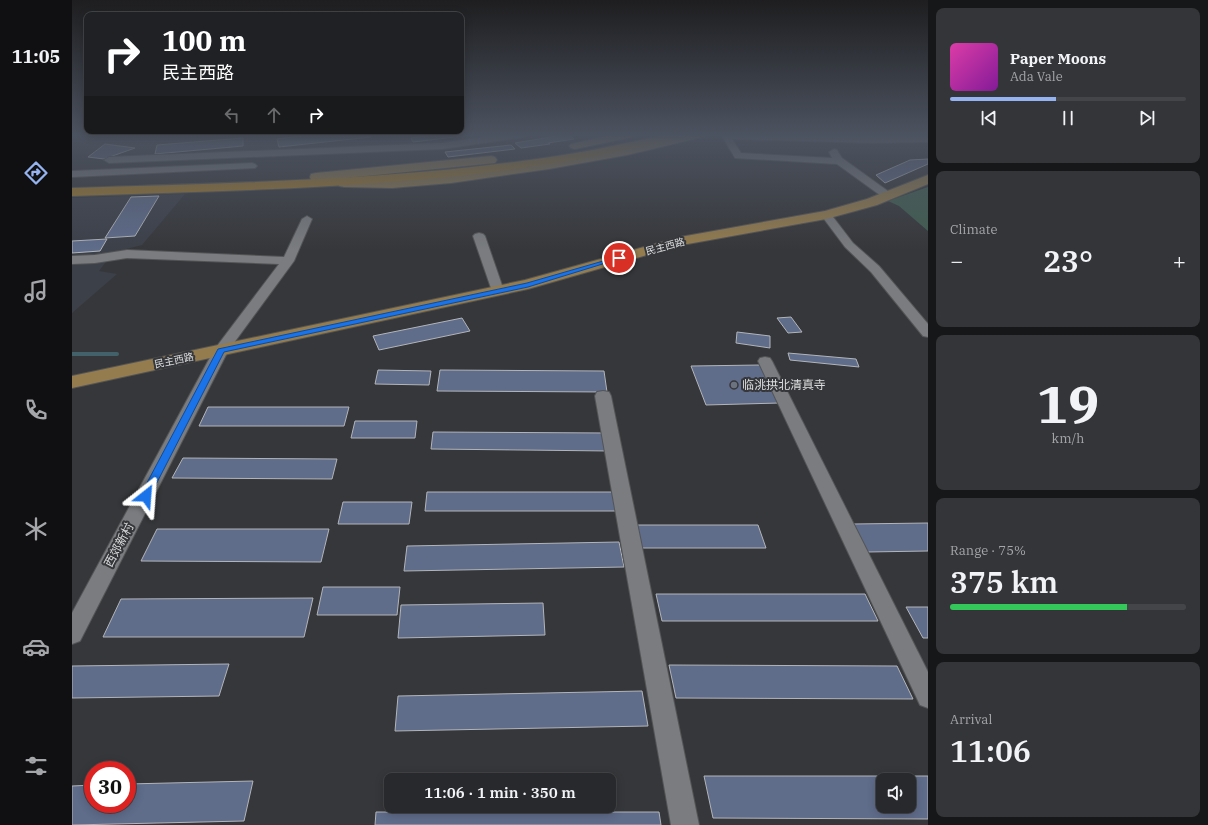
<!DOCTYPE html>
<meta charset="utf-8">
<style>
:root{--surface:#28292c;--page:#343538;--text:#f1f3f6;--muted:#a5a6a9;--line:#444548;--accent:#95b2f1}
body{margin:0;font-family:"IBM Plex Serif","Noto Sans SC",serif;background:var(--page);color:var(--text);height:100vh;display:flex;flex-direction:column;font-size:15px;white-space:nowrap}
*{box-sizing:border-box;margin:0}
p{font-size:13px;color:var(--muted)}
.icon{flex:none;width:22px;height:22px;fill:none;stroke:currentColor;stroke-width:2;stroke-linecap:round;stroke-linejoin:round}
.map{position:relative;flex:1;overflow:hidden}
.sheet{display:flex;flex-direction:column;gap:8px;padding:8px;background:#161718;width:280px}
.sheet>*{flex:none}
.top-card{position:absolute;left:12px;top:12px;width:380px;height:122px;border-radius:8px;box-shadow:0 2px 10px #0003,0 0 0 1px var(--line);background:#202124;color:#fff;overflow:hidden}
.fabs{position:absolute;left:804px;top:773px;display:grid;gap:8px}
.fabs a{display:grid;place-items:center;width:40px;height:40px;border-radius:8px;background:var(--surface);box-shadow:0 2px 10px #0003,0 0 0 1px var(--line);font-size:20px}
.speed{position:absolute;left:12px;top:761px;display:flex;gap:8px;font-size:20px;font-weight:700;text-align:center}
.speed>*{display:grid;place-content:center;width:52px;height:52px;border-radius:50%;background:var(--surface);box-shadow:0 2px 10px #0003,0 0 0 1px var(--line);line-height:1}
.speed .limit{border:6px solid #d22;background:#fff;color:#111}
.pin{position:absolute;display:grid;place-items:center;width:34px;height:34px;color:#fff;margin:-17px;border:2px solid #fff;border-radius:50%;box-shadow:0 1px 4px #0007}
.me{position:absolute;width:44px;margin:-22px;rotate:28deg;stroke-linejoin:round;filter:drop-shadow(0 0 3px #0008)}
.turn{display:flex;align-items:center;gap:14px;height:84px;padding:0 12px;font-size:18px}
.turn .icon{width:52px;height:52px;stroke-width:2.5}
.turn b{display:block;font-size:28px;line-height:34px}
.lanes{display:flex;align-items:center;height:38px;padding:0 12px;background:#0003;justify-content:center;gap:20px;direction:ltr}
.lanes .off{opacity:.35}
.big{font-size:30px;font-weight:600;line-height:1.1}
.sheet .tile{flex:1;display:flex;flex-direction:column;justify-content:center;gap:6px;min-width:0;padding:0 14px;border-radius:8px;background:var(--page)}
.sheet .dial{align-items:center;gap:0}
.dial b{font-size:52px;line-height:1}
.song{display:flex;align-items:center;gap:12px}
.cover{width:48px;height:48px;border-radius:6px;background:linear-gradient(135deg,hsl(320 70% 55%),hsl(290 70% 35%))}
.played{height:4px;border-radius:2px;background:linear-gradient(90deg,var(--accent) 45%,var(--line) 45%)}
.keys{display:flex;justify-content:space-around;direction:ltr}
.heat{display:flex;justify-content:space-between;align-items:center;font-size:22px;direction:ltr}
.charge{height:6px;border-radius:3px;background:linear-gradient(90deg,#34c759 75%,var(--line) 0)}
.trip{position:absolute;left:312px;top:773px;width:232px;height:40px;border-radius:8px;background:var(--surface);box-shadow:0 2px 10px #0003,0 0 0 1px var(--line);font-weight:600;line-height:40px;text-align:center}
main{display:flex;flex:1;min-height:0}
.tabs{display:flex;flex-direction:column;width:72px;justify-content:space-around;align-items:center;background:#101012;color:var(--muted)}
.tabs .icon{width:28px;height:28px}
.tabs .current{color:var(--accent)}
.tabs b{font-size:18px;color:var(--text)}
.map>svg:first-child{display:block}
.built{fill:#3c4049}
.green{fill:#415e50}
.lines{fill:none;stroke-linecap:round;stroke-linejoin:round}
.stream{stroke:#43616a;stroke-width:4}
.building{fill:#5f6c8a;stroke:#b3b5b9;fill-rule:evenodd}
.minor-casing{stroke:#535456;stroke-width:2}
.major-casing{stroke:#535456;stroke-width:2}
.highway-casing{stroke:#535456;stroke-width:2}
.minor{fill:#7a7c7f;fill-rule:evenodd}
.major{fill:#947c4e;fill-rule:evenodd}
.highway{fill:#a57c2d;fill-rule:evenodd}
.route{fill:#1a73e8;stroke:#114b97}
.worship-dot{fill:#6b7280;stroke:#36373a;stroke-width:1.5}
.labels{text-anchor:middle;stroke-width:4;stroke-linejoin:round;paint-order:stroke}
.far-street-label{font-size:10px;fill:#dddee0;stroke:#36373a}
.poi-label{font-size:12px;fill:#dddee0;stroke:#36373a;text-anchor:start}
.street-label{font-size:12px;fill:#dddee0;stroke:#36373a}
</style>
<main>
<nav class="tabs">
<b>11:05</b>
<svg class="icon current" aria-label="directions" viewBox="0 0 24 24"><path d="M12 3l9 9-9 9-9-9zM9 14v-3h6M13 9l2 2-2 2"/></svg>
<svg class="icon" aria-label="music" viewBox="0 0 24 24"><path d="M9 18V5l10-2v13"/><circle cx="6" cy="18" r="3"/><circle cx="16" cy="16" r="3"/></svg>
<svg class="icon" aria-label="phone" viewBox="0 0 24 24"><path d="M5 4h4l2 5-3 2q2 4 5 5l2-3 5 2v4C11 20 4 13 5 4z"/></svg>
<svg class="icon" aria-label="climate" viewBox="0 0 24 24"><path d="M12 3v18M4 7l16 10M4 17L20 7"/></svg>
<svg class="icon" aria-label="car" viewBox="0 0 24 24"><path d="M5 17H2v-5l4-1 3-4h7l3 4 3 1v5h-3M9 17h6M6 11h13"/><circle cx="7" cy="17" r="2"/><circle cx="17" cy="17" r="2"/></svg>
<svg class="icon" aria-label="filters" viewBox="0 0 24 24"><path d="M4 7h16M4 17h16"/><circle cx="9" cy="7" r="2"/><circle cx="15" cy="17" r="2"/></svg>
</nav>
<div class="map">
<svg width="856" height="825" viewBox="0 0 856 825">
<rect width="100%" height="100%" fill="#36373a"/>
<g class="built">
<polygon points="113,194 70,245 27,256 0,257 0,198"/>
<polygon points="36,259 27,271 45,274 0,313 0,261"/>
</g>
<polygon class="green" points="856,187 856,231 827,206 816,201"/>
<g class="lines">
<polyline class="stream" points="0,354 45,354"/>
</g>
<g class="building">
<polygon points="244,134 298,134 299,137 207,147 205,139"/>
<polygon points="369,134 407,134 341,142 339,138"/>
<polygon points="496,134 502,139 476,143 478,144 449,148 443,143"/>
<polygon points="171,138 171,146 83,154 85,145"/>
<polygon points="33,144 63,148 32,159 16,157"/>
<polygon points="439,145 443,149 376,157 373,152"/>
<polygon points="856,159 856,164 813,183 804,175 838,160"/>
<polygon points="87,196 63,236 33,238 59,197"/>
<polygon points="35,239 28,251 0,253 0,241"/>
<polygon points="719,317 730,332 716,333 705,318"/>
<polygon points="390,318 398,331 307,350 301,336"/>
<polygon points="665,332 698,336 698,348 664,343"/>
<polygon points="716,353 784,359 787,367 718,360"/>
<polygon points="688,365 708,403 634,405 619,366"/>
<polygon points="306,370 359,371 357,385 303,384"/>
<polygon points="368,370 532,371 535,392 365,391"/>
<polygon points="136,407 277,407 272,426 127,426"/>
<polygon points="283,421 345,421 343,438 279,438"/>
<polygon points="361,432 535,433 538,451 359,449"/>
<polygon points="111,458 265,459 260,479 100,478"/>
<polygon points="355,492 546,492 550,511 353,511"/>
<polygon points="271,502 340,502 337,524 266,524"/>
<polygon points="856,523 856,551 795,552 781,524"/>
<polygon points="564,525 686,525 694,548 569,548"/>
<polygon points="85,529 257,529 249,562 69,561"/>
<polygon points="547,542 552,567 332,571 335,546"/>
<polygon points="251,587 328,587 325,615 245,615"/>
<polygon points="584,594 793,594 806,621 590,621"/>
<polygon points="241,598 232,637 31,637 49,599"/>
<polygon points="471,603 473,635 326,638 329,605"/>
<polygon points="834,607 856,607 856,638 851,638"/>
<polygon points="157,664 147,696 0,698 0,666"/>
<polygon points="597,665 825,666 841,699 604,698"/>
<polygon points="570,691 576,726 323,731 326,696"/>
<path d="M632 776H856V819L641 818ZM811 780H837V806H811Z"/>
<polygon points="181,781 172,821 0,825 0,786 21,785 21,804 55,804 55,784"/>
<polygon points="304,812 587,812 589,825 303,825"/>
</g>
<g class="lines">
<defs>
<g id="minor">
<polygon points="432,134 457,134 453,137 370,149 37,163 32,160 37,157 370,143"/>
<polygon points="651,134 854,137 856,138 856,142 800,143 660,139 669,153 760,158 757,152 762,149 765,150 770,158 820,194 821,196 816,199 812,198 765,164 663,158 650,136"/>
<polygon points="180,163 183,164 185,166 183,168 0,177 0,171"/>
<polygon points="754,212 758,213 781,243 807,266 856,324 856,337 851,336 799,272 773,247 749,215"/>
<polygon points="235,216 240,219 222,261 156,351 8,641 0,644 0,613 142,350 207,264 55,258 23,263 0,264 0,256 23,255 55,250 212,257 230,219"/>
<polygon points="407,233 411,234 413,236 432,291 431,294 421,294 420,291 401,236 403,234"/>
<polygon points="693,357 698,358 700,361 856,672 856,708 848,705 686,361 688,358"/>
<polygon points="531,391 537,392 539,396 627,825 599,825 523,396 525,392"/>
</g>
<g id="major">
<polygon points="542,134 566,134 561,137 503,149 499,148 497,146 499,144"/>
<polygon points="614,134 636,134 631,137 555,155 477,169 379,183 320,188 272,187 267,186 266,183 267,180 272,179 320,180 379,175 477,161 555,147"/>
<polygon points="419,156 423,157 425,160 423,163 244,181 239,180 238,177 239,174 244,173"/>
<polygon points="856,175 856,184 805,205 754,219 610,245 456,289 0,388 0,376 453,280 608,237 753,211 795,199"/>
</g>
<path id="highway" d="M596 134H620L618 136C416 187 207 189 0 196V188C150 183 301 181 450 161 499 155 548 145 596 134Z"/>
</defs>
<use href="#minor" class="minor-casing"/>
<use href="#major" class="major-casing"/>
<use href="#highway" class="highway-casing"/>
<use href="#minor" class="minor"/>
<use href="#major" class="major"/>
<use href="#highway" class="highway"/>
</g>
<linearGradient id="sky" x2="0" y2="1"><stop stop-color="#1e1e20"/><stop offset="0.54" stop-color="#4c5360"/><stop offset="1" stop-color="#4c5360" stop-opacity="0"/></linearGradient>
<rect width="856" height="250" fill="url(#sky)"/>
<polygon class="route" points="545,257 550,258 456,287 152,352 77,498 70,498 68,496 146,349 455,283"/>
<circle class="worship-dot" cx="662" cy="385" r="4"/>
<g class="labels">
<g class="far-street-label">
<text transform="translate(593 246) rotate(-15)" y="4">民主西路</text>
<text transform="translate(102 360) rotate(-12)" y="4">民主西路</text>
</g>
<g class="poi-label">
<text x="670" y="389">临洮拱北清真寺</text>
</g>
<g class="street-label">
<text transform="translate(47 545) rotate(-62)" y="4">西郊新村</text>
</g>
</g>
</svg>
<div class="fabs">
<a><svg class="icon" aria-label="sound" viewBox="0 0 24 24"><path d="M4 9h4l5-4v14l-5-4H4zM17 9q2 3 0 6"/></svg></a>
</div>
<div class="speed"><div class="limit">30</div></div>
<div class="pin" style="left:547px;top:258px;background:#d93025"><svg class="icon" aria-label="arrive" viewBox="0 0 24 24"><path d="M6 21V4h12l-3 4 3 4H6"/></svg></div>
<svg class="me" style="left:74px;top:496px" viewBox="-20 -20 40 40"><path d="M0-17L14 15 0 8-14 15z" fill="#1a73e8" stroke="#fff" stroke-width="4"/></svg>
<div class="trip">11:06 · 1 min · 350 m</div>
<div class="top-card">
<div class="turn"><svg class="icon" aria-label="right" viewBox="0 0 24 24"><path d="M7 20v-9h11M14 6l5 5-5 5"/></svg><div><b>100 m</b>民主西路</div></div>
<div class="lanes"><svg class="icon off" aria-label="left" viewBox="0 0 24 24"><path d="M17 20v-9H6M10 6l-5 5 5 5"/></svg><svg class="icon off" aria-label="ahead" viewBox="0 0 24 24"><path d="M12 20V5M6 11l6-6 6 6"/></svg><svg class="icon" aria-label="right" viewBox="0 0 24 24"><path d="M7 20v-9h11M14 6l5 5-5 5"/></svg></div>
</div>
</div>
<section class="sheet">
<div class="tile">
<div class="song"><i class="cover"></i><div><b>Paper Moons</b><p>Ada Vale</p></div></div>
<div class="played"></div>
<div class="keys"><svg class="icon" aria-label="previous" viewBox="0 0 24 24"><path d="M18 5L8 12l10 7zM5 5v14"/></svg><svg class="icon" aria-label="pause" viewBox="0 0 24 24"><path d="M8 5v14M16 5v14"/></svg><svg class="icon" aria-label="next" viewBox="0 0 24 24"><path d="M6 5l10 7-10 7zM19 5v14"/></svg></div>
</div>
<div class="tile"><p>Climate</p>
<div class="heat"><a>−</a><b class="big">23°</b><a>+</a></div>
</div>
<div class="tile dial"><b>19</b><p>km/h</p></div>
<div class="tile"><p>Range · 75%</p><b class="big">375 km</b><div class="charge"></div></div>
<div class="tile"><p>Arrival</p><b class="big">11:06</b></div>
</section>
</main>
